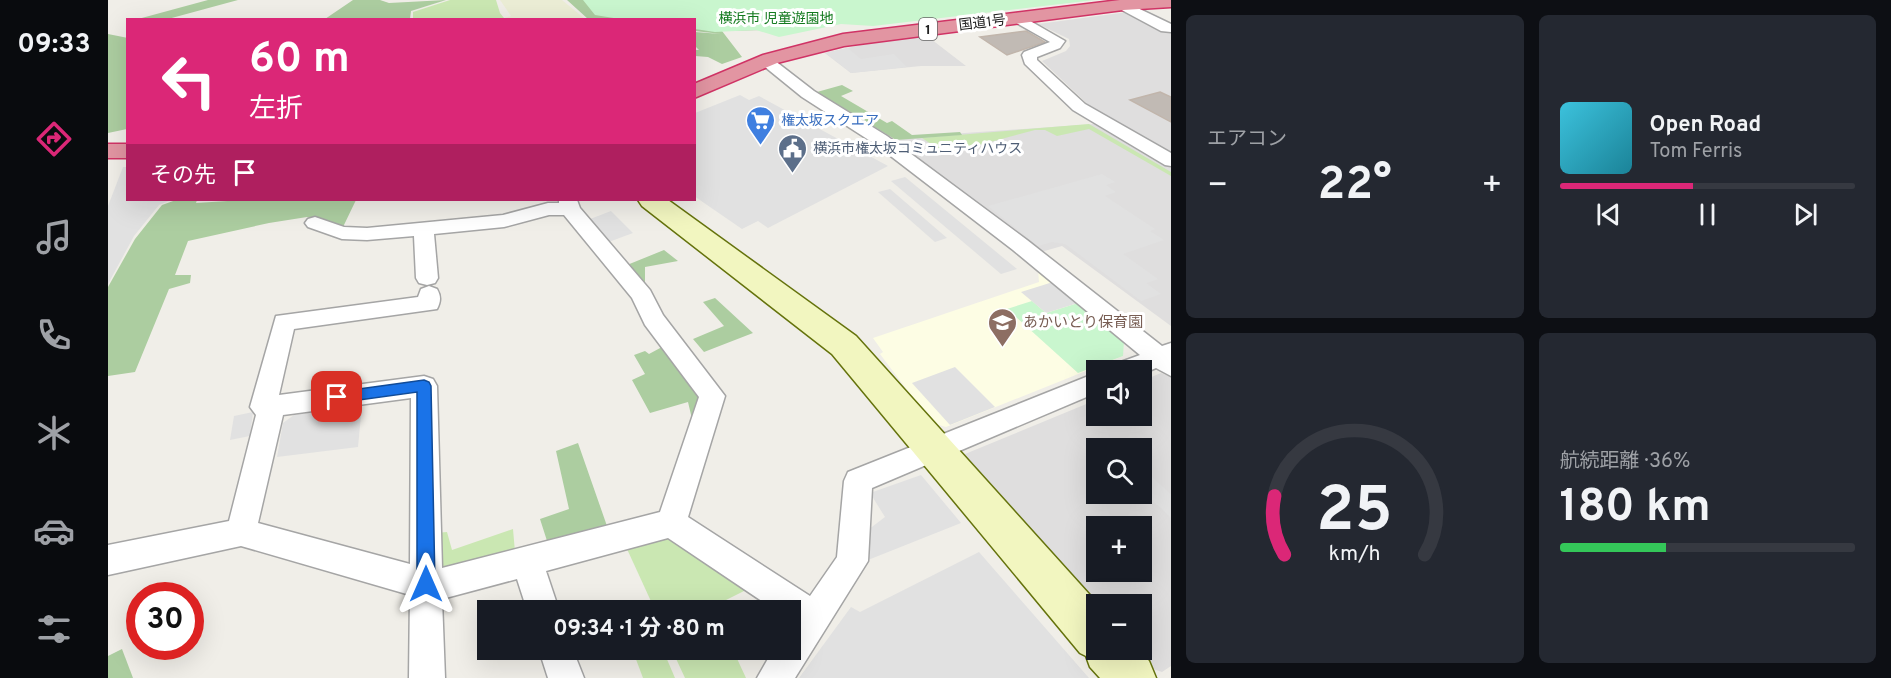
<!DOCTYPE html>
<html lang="ja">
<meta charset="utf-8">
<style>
:root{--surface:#171b24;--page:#242831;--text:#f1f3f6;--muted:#9ea1a6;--line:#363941;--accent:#db2777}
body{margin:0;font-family:Overpass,"Noto Sans JP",sans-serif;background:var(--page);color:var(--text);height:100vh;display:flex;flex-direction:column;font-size:22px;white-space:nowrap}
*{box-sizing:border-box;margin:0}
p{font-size:20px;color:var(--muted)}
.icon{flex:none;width:33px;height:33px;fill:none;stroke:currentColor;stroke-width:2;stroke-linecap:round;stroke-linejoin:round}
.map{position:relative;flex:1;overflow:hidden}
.panel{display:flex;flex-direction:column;gap:15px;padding:15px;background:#0d0f14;width:720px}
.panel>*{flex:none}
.banner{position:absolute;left:18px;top:18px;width:570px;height:183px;border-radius:0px;box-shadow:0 6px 24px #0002;background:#db2777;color:#fff;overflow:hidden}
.fabs{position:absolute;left:978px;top:360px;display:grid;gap:12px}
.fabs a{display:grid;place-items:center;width:66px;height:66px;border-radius:0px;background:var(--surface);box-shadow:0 6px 24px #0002;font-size:30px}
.speed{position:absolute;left:18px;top:582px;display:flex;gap:12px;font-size:30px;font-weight:700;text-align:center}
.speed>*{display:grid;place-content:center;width:78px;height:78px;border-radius:50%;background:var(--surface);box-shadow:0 6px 24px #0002;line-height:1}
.speed .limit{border:9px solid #d22;background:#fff;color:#111}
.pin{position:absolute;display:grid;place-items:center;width:51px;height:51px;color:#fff;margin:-26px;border-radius:12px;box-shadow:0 3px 9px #0006}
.me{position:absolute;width:66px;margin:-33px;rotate:0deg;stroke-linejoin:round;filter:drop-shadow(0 0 4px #0008)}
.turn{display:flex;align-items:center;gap:21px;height:126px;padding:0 24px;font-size:27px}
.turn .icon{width:78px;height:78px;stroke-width:2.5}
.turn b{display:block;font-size:42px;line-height:51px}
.then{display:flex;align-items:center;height:57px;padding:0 24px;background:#0003;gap:12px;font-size:22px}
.big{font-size:45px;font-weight:700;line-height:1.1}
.panel .tile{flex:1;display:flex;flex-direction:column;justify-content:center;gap:9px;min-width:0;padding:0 21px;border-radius:9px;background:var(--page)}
.panel .dial{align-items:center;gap:0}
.dial svg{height:156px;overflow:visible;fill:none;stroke:var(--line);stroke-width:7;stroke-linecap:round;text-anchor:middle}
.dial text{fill:var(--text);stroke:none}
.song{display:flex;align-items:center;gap:18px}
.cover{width:72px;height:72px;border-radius:9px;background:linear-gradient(135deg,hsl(190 70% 55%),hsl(190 70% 35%))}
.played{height:6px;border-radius:3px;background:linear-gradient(90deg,var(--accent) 45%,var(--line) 45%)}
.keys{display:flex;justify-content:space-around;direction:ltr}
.heat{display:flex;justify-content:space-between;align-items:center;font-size:33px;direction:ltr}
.charge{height:9px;border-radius:4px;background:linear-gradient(90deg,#34c759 36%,var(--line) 0)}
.panel .tiles{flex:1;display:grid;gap:15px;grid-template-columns:repeat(2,1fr)}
.trip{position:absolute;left:369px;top:600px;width:324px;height:60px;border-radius:0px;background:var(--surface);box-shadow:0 6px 24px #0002;font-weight:700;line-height:60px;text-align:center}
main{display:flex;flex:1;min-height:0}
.dock{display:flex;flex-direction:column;width:108px;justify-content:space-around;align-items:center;background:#090b0e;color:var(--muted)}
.dock .icon{width:42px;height:42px}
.dock .active{color:var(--accent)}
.dock b{font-size:27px;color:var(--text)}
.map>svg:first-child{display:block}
.residential{fill:#dfdede;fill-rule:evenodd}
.education{fill:#fdfde4}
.farmland{fill:#ebedd5}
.grass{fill:#cae7b2}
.forest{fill:#accda0}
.park{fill:#c9f6ce}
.parking{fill:#e1e1e1}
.building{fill:#c1bab4;stroke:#c1b5ab;stroke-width:1.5}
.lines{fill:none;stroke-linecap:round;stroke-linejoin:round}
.street-casing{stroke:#a5a5a5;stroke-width:3}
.secondary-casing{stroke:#65730c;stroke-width:3}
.highway-casing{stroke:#d03365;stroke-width:3}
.street{fill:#fff;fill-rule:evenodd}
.secondary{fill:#f2f6c0;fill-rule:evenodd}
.highway{fill:#e295a2;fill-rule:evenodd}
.route{fill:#1a73e8;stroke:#114b97;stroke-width:1.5}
.labels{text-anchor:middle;stroke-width:6;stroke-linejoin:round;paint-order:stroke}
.far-park-label{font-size:14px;fill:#137a1e;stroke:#fff}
.far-street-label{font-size:14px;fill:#212121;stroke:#fff}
.shield{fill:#fff;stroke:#646464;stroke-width:1.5}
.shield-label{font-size:14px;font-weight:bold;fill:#212121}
.far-shop-label{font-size:14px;fill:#366cbe;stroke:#fff;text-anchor:start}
.far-service-label{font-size:14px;fill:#4e5e75;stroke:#fff;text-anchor:start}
.education-label{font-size:15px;fill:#785e54;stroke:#fff;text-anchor:start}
</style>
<main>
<nav class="dock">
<b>09:33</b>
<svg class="icon active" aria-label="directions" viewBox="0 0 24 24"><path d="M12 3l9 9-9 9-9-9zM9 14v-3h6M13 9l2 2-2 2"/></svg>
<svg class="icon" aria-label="music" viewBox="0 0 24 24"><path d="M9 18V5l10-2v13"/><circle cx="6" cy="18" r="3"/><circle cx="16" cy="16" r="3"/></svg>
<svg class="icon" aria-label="phone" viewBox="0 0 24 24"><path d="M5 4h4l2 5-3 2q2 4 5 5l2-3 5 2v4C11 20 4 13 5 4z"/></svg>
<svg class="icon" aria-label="climate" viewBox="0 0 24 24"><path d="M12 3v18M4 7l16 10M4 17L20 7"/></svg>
<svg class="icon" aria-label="car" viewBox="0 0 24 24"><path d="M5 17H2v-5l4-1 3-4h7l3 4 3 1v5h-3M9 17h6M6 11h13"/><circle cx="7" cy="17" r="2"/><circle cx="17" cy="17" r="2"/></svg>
<svg class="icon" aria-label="filters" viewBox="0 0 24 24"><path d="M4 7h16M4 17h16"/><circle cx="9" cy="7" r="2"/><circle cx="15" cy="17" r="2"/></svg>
</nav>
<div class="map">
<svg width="1063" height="678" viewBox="0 0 1063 678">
<rect width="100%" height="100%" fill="#f0eee8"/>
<g class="residential">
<polygon points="1020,12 1063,30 1063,154 988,112 934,61 958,51 962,46 961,39 930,24"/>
<polygon points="819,36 858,66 813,66 743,73 717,53 762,43"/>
<polygon points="987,124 1063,168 1063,326 954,246 933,252 787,141 800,137"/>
<path d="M1053 373 1063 377V666L1054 672 1045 669 1028 650H1034V604H988L857 463V454L988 400V416H1034V381ZM988 448H1034V494H988ZM988 526H1034V572H988Z"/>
</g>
<polygon class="education" points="930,269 970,303 1015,356 838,427 824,423 772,354 775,352 765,338 931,282"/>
<polygon class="farmland" points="392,0 454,0 477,19 390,20 403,16"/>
<g class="grass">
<polygon points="342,0 388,0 392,13 396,18 305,19 305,12"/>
<polygon points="981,124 1063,172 1063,176 981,129 949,136 937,130 927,130 838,154 814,138"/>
<polygon points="405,529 407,552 344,571 331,565 327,533 339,532 344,550"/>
<polygon points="557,534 638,590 598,610 547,610 519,549"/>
<polygon points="534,650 555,650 567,678 535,678 526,654"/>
<polygon points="564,650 599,650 603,656 616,650 625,650 638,678 577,678"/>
</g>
<g class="forest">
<polygon points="100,0 130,0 60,19 30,19"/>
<polygon points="245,0 272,0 281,3 338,0 303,11 302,19 217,19"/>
<polygon points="459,0 609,0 732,23 659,30 614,31 634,57 614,64 600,57 587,56 587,50 591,50 587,46 587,32 613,34 587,31 586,20 480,19"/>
<polygon points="0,34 20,38 19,129 0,133"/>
<polygon points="734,85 745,91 733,96 779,123 784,121 804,135 852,132 854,135 788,140 709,92"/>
<polygon points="68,200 89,200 88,203 135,200 248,200 235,227 199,217 161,223 80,241 67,275 83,275 82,283 61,289 27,372 0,376 0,287 27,239 54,205"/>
<polygon points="556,250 570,261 537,267 537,285 519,265"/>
<polygon points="607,298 645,333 596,352 585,339 616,326 595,302"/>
<polygon points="554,347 592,397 584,419 580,402 542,413 524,380 537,374 526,355 537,351 541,354"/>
<polygon points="470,443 499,526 440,544 432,519 461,509 448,451"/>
<polygon points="14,649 25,678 0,678 0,656"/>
</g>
<g class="park">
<polygon points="475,0 987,0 765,26 733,24 671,37 648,30 607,32 587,29 586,20 518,20 487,15"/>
<polygon points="924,301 938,313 970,303 1016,341 1015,356 970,373 899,309"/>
</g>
<g class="parking">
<polygon points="740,48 753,59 786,54 799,67 743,73 717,53"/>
<polygon points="632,95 641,100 651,96 780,166 660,228 650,221 634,229 586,196 587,113"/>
<polygon points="15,167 19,167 20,200 63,200 51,205 26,236 0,284 0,206"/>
<polygon points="994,174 1007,182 998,185 1008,192 997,196 1047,229 1042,231 1056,240 1015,254 1050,279 1038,283 1053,294 1033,301 957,244 944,242 930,246 880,206"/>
<polygon points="797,177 909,269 893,274 783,181"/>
<polygon points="782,189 839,238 827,242 770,192"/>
<polygon points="503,211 525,233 498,243 477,221"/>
<polygon points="945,282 970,303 938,313 913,292"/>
<polygon points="847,367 887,407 842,425 804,383"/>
<polygon points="254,405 250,447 169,457 175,423 186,415"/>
<polygon points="145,412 142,436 122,440 126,416"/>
<polygon points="1034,468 1063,494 1063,518 1034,491"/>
<polygon points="813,475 853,523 760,560 756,533 777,517 762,493"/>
<polygon points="871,552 981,678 691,678 743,607 752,612"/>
</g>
<g class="building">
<polygon points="918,31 937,42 899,55 872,37"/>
<polygon points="1052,92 1063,97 1063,122 1022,100"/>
</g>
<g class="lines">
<defs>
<g id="street">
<polygon points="1015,1 1063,24 1063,32 1053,31 1010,8 1009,5 1010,2"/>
<polygon points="910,14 957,41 952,48 929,57 929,60 977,104 1063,153 1063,166 1057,165 965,110 917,64 914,55 916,52 942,42 905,21 903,18 905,15"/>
<polygon points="657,56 662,57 706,91 779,136 919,240 1054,346 1063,343 1063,376 1048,368 1034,374 1034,370 1007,370 1010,363 1032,355 905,250 767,144 694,97 652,63 650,60 652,57"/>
<path d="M451 200H469L472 208 542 290 555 315 617 396 580 517 702 596 729 557 736 481 740 472 988 373V393L764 488 760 561 687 678H649L665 650H682V610H667L560 538 438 571 451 610H419L409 579 334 599 337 678H301L302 595 133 546 0 575V545L121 521 148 415 142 407 168 316 310 297 313 289 321 286 329 289C333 296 333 301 329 309L186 329 171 395 316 376 325 379 329 386 334 568 552 512 591 397 537 325 524 298 456 215H441L396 227 326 234 330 278 327 283 319 285 311 283 308 278 306 236 259 240 234 239 200 227 197 223 200 219 207 217 236 227 259 228 395 215 440 203H451ZM303 398 302 564 150 523 175 415Z"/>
<polygon points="431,650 465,650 476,678 440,678"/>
</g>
<polygon id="secondary" points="530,200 560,200 748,336 990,604 988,650 1031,650 1041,661 1048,678 992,678 982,667 978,656 972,653 724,354 534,206"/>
<g id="highway">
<polygon points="1012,0 1063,0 1063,7 1015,10 736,46 669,63 586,98 586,84 655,55 735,34"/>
<rect x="0" y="144" width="20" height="14"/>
</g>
</defs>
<use href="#street" class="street-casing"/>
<use href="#secondary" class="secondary-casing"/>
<use href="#highway" class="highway-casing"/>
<use href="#street" class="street"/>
<use href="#secondary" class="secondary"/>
<use href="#highway" class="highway"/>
</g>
<polygon class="route" points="316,380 321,382 323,386 327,584 324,590 318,592 311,590 309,584 309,392 229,403 224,401 222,397 224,393 229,392"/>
<defs>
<symbol id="supermarket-pin" viewBox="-11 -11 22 30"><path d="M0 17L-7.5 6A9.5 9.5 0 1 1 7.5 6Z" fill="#3f7fe0" stroke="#fff"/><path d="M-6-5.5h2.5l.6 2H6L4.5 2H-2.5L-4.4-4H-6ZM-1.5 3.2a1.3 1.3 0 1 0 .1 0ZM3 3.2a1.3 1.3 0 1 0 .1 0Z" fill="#fff"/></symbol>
<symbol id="civic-pin" viewBox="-11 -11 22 30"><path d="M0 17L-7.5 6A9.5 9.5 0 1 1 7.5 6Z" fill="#5c6f8a" stroke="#fff"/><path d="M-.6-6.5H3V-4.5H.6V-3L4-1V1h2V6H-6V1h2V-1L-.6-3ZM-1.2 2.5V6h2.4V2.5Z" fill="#fff"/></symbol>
<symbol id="school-pin" viewBox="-11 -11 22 30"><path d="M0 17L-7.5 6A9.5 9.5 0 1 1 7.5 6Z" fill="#8d6e63" stroke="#fff"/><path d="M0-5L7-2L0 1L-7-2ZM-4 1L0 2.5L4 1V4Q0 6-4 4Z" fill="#fff"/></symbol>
</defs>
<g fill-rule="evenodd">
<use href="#supermarket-pin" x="636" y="104" width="33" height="45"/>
<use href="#civic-pin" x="668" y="132" width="33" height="45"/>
<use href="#school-pin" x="878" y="306" width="33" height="45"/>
</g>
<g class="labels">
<g class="far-park-label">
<text x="668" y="23">横浜市 児童遊園地</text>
</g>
<g class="far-street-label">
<text transform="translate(874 22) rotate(-7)" y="5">国道1号</text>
</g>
<rect class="shield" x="811" y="18" width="18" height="22" rx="4.5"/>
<g class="shield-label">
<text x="820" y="34">1</text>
</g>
<g class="far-shop-label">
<text x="673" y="125">権太坂スクエア</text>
</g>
<g class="far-service-label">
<text x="705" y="153">横浜市権太坂コミュニティハウス</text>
</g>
<g class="education-label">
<text x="915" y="327">あかいとり保育園</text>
</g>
</g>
</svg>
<div class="fabs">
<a><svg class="icon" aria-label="sound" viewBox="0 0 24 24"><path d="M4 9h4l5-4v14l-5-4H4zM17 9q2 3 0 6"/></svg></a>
<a><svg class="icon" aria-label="search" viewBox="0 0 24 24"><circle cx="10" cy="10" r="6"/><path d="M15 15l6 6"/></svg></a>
<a>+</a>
<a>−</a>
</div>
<div class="speed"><div class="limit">30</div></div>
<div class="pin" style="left:229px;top:397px;background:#d93025"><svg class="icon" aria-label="arrive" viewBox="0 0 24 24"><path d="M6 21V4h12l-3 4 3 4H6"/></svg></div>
<svg class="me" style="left:318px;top:584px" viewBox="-20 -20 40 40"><path d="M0-17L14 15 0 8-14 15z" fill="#1a73e8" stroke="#fff" stroke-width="4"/></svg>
<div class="trip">09:34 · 1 分 · 80 m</div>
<div class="banner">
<div class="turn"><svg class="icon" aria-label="left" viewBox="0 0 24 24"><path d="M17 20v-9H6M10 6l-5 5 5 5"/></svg><div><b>60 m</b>左折</div></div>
<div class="then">その先<svg class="icon" aria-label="arrive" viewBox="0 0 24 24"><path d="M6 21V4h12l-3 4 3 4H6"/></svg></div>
</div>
</div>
<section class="panel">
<div class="tiles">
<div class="tile"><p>エアコン</p>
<div class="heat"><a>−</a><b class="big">22°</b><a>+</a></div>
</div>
<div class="tile">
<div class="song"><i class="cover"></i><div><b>Open Road</b><p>Tom Ferris</p></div></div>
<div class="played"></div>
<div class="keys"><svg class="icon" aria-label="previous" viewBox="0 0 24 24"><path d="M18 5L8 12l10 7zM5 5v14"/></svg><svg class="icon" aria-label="pause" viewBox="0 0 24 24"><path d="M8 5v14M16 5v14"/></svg><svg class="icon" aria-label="next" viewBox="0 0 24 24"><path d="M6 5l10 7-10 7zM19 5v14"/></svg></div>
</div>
<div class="tile dial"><svg viewBox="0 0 100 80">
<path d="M14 69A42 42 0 1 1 86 69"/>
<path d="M14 69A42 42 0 0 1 9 39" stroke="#db2777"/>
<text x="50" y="56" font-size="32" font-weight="700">25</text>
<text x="50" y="72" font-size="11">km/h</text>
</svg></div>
<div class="tile"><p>航続距離 · 36%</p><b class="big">180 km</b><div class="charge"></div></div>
</div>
</section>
</main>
